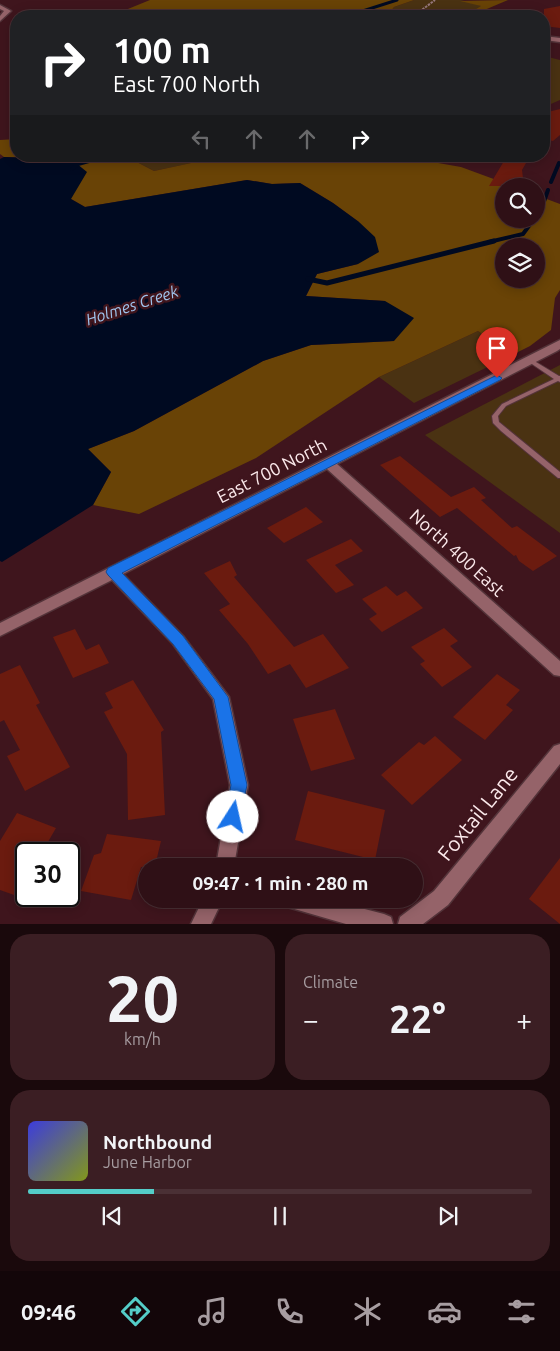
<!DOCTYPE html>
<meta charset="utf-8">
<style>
:root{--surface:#2f1016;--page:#3b1e23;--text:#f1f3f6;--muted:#a79da1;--line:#4a3035;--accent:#54cdc8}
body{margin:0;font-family:Ubuntu,sans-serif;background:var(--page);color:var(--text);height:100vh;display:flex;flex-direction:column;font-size:19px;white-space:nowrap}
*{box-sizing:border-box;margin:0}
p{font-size:16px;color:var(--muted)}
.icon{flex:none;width:28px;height:28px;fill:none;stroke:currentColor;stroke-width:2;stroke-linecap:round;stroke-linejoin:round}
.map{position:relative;height:924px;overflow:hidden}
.panel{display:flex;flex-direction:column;gap:10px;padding:10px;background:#1a090c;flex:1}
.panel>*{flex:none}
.banner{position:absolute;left:10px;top:10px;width:540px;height:152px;border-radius:20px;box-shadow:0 2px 12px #0003,0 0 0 1px var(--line);background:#202124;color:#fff;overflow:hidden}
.tools{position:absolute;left:495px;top:178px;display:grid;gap:10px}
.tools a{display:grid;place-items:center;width:50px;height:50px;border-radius:50%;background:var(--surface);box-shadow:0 2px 12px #0003,0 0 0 1px var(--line);font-size:25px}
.speed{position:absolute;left:15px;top:842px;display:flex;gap:10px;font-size:25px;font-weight:700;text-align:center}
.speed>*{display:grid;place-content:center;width:65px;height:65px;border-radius:50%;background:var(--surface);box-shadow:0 2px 12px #0003,0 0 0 1px var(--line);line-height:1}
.speed .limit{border:2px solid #111;border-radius:8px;background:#fff;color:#111}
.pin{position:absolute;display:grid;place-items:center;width:42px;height:42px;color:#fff;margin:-51px -21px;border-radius:50% 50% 50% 0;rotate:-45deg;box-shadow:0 0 5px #0007}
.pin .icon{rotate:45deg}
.me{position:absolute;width:55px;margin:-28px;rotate:10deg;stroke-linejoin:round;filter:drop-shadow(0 0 4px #0008)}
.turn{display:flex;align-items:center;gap:18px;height:105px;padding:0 20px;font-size:22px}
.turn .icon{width:65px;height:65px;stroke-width:2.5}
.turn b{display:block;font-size:35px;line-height:42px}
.lanes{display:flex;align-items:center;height:48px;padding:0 20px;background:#0003;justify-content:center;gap:25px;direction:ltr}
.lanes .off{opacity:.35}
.big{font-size:38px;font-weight:600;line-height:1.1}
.panel .tile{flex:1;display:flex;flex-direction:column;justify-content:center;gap:8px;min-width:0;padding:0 18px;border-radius:20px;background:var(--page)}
.panel .dial{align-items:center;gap:0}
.dial b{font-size:65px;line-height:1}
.song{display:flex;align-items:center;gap:15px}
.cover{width:60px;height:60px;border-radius:8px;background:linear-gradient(135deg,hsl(240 70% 55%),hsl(70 70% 35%))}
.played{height:5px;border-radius:2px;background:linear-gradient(90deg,var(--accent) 25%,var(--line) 25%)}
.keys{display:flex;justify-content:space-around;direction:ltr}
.heat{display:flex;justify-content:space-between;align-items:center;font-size:28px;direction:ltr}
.panel .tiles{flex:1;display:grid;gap:10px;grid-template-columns:1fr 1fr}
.tile:last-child{grid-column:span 2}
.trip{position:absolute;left:138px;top:858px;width:285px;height:50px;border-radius:25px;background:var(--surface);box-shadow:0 2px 12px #0003,0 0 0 1px var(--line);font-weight:600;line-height:50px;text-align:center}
.tabs{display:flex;height:80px;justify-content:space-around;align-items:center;background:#130609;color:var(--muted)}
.tabs .icon{width:35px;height:35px}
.tabs .on{color:var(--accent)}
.tabs b{font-size:22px;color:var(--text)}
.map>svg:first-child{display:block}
.green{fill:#4a3212}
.forest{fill:#694306;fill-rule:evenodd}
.water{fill:#000a21}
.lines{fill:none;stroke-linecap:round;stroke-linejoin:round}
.stream-far2{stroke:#000a21;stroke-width:3}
.stream-far1{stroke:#000a21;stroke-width:4}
.stream{stroke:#000a21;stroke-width:5}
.building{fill:#6b1b0f}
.service-casing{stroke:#533339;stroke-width:2}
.minor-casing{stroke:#533339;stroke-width:3}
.path{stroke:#97787d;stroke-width:2;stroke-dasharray:2.5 1;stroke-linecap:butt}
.service{fill:#956369;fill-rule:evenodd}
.minor{fill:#956369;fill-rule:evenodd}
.route{fill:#1a73e8;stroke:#114b97}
.labels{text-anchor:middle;stroke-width:5;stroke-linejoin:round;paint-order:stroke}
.far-water-label{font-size:16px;font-style:italic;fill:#9fc3ec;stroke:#3f151d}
.street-label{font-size:18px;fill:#fbe9eb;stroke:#3f151d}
.near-street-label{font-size:21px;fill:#fbe9eb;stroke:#3f151d}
</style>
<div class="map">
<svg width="560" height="924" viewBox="0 0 560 924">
<rect width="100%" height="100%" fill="#3f151d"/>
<g class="green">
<polygon points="414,0 463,0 461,0 482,6 471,13 475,14 472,16 387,16 394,7"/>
<polygon points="544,56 560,60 560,100 544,107"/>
<polygon points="137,156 195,156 206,160 154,171 131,159"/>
<polygon points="478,331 512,355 414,403 379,377"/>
<polygon points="560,365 560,533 425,435"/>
</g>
<g class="forest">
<polygon points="150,0 414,0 394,7 387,16 114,16 123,11"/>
<polygon points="508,0 475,14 470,13 481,6 460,1"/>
<path d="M16 139V156H137L131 159 154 171 205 160 195 156H398L461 167 513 186H504V219H536V195L560 204V290L555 298 551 330 530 346 512 355 478 331 379 377 256 458 139 514 93 505 111 472 88 449 134 431 263 361 311 345 394 341 385 301 306 296 317 274 358 264 359 222 333 203 300 183 272 184 247 180 85 207 71 199V159L4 157 0 154V140ZM504 246H536V279H504Z"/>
</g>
<polygon class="water" points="4,157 71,159 87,172 71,199 85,207 247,180 272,184 300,183 333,203 359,222 375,237 379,252 358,264 317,274 306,296 385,301 414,318 394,341 311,345 263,361 134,431 88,449 111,472 93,505 2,562 0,561 0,159"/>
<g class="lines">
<polyline class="stream-far2" points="347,16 397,0"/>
<g class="stream-far1">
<polyline points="72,169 78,164 107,156"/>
<polyline points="551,182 559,163"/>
<polyline points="536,215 542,207 548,190"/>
<polyline points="489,242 523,234 534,219"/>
</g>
<polyline class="stream" points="308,279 327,283 494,241"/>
</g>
<g class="building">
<polygon points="560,6 560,28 544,26 544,9"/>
<polygon points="560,109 560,135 553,141 544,139 544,113"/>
<polygon points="507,156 530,156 522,170 524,186 489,186"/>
<polygon points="400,456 451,497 474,487 486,498 481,500 512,528 517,526 557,556 533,571 519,561 516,555 514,556 457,508 440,517 380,465"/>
<polygon points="306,507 323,522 284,543 267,528"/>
<polygon points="351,539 363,551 335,565 354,585 336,593 306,560"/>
<polygon points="230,561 237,575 234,577 294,647 323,634 349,668 306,688 290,664 268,674 248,644 219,610 230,604 204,573"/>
<polygon points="386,586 397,596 406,591 423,608 382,632 369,619 377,614 362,599"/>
<polygon points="444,628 458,641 450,646 472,667 442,687 420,664 425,661 411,647"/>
<polygon points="75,629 86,650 99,644 109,663 73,678 53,637"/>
<polygon points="20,665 40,703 36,705 70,767 25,791 7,756 20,750 4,720 0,722 0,674"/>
<polygon points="497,674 520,690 506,705 513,710 485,740 453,717"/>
<polygon points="133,680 164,730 161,732 165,815 128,820 127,754 104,712 113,708 105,693"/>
<polygon points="335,709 355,759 311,771 293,719"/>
<polygon points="435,736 462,760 412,805 381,775 419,742 424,745"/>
<polygon points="308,791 385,810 375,860 295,840"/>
<polygon points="17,813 56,828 41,854 26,854 26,882 17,896 0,890 0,841"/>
<polygon points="107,834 161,841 155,866 141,867 131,900 81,891 94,855 101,853"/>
<polygon points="560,858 560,924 529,899"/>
</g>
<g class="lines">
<defs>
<polygon id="service" points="531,359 559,376 560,376 560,382 558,381 506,406 498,416 499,422 560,472 560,478 558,478 501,431 493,423 492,416 502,404 554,379 529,362 528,361 529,360"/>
<g id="minor">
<polygon points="0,5 11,11 0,21 0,16 4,11 0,9"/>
<polygon points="544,36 560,38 560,42 544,40"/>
<polygon points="560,340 560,349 557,351 337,464 560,661 560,676 554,675 327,469 123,574 183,636 229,697 248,785 234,866 216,866 230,785 213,699 173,644 112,580 0,636 0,623"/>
<polygon points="560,744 560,764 448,905 423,924 398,924 400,917 434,891 554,746"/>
<polygon points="203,899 223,899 211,924 191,924"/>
<polygon points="282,899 326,899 384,914 391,917 393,924 346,924 291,908 284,906"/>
</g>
</defs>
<use href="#service" class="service-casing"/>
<use href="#minor" class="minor-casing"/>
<polyline class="path" points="414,16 435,0"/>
<use href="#service" class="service"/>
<use href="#minor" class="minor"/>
</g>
<polygon class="route" points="497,375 502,378 500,380 122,573 183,636 228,697 247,785 239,823 233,825 228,823 225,817 231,785 214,699 173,644 108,575 106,572 108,568"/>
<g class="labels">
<g class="far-water-label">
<text transform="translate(132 305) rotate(-18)" y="6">Holmes Creek</text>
</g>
<g class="street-label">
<text transform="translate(272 471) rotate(-27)" y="6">East 700 North</text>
<text transform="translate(457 553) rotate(42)" y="6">North 400 East</text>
</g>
<g class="near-street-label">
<text transform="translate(478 814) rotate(-51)" y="7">Foxtail Lane</text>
</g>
</g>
</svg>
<div class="tools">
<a><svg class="icon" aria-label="search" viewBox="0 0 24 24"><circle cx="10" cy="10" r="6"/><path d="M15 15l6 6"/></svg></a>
<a><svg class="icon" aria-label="layers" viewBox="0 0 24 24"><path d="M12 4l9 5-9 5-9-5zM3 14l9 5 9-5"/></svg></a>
</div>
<div class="speed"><div class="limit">30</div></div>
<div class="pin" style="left:497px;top:378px;background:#d93025"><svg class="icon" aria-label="arrive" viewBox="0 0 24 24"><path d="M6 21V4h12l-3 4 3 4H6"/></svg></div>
<svg class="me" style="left:233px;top:817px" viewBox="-20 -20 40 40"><circle r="19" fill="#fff"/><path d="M0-13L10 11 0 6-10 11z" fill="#1a73e8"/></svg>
<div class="trip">09:47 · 1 min · 280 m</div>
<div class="banner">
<div class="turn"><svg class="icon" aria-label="right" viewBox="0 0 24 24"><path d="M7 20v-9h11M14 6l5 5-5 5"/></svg><div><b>100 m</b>East 700 North</div></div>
<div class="lanes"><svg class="icon off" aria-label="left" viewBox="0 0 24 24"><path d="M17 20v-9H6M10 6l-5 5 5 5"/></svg><svg class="icon off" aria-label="ahead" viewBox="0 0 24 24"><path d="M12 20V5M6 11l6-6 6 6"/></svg><svg class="icon off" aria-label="ahead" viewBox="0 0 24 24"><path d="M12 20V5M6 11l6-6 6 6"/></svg><svg class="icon" aria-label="right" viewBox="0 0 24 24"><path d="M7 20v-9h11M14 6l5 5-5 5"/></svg></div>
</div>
</div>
<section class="panel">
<div class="tiles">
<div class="tile dial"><b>20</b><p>km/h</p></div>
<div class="tile"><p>Climate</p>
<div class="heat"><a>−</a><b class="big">22°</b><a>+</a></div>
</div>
<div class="tile">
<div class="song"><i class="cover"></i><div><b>Northbound</b><p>June Harbor</p></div></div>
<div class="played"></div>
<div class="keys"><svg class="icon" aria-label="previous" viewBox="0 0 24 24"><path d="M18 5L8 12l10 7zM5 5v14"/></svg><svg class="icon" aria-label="pause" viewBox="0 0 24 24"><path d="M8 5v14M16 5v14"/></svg><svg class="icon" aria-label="next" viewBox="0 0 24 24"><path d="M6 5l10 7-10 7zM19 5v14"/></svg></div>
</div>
</div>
</section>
<nav class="tabs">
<b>09:46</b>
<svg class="icon on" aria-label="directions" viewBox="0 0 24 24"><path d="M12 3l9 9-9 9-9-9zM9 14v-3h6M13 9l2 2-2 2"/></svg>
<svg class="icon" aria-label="music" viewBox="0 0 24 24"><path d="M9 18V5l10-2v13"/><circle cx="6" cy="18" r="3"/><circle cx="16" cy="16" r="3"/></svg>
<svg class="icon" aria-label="phone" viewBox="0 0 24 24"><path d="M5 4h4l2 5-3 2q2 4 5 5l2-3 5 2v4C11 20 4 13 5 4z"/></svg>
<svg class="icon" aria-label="climate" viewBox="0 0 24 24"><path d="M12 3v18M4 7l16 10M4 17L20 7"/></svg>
<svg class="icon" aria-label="car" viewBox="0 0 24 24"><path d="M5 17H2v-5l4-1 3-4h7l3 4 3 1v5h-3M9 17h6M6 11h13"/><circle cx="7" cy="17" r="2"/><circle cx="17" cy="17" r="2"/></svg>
<svg class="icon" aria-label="filters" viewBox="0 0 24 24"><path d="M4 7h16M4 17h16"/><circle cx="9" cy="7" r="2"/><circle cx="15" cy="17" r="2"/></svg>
</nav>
